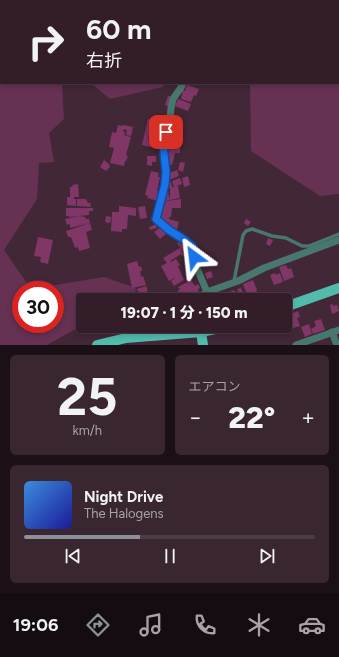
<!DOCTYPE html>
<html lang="ja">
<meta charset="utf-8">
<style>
:root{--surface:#321d29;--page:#3a2631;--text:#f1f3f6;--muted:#a8a2a8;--line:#4d3b46;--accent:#8c9099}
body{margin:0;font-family:Figtree,"Noto Sans JP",sans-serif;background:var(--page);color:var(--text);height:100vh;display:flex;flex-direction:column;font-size:15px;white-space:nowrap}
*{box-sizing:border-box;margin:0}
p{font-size:13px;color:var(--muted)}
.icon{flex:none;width:22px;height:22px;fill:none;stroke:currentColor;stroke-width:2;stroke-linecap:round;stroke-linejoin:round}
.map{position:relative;height:345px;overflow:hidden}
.sheet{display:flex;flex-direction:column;gap:10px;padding:10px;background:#1c1017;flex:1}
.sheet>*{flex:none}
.guide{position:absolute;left:0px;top:0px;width:339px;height:84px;box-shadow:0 2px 6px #0003,0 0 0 1px var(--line);background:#321d29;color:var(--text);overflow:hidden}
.speed{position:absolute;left:12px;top:281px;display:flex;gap:8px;font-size:20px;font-weight:700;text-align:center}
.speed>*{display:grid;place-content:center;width:52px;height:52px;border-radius:50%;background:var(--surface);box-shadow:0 2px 6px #0003,0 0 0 1px var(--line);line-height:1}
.speed .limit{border:6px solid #d22;background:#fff;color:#111}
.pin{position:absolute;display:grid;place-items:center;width:34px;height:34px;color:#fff;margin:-17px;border-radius:8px;box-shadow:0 2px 6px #0006}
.me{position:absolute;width:44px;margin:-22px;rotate:330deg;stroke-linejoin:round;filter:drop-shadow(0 0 3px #0008)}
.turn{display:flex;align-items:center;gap:14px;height:84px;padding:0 20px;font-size:18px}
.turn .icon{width:52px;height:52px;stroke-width:2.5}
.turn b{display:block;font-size:28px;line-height:34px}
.big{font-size:30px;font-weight:800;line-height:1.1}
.sheet .widget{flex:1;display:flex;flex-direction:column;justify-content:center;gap:6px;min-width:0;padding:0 14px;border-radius:6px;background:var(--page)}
.sheet .dial{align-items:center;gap:0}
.dial b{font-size:52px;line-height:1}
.song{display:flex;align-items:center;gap:12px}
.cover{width:48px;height:48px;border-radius:6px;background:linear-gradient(135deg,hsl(210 70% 55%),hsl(240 70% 35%))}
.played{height:4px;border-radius:2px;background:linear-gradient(90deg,var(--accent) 40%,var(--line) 40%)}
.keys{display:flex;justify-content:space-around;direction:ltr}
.heat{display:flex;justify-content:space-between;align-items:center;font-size:22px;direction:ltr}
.sheet .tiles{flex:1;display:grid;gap:10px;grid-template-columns:1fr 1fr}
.widget:last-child{grid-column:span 2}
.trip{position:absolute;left:76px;top:293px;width:216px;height:40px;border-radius:4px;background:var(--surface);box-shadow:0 2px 6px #0003,0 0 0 1px var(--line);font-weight:800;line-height:40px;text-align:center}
.tabs{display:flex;height:64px;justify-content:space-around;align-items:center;background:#140c10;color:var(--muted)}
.tabs .icon{width:28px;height:28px}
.tabs .selected{color:var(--accent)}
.tabs b{font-size:18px;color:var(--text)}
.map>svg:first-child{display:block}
.green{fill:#663153;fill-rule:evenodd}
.building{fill:#803667}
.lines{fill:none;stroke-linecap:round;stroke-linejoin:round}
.service{stroke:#47776f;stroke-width:3.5}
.minor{stroke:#47776f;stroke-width:7}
.primary{stroke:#51bbac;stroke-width:10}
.route-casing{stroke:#114b97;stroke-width:10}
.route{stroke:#1a73e8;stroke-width:7}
</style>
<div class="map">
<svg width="339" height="345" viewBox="0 0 339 345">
<rect width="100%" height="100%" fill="#422737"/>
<g class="green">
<path d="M0 0H339V194L320 196 251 151 250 83H338V1H1V83H63L62 84 64 119 49 133 54 162 39 163 37 199 4 250 31 289 104 277 136 288 133 300H83V325L47 345H0ZM21 290H55V324H21Z"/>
<polygon points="91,83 166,83 163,87 110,99"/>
</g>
<g class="building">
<polygon points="187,85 199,89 196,96 194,95 191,102 181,99 183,90 185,91"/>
<polygon points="168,96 174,97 171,107 165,105"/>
<polygon points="178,99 191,104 188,111 175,106"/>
<polygon points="148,119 159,121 153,137 149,136 148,138 156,141 155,148 142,145"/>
<polygon points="118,125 122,126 123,125 133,127 131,136 126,135 127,130 124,129 123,131 125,132 124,135 131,137 126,155 128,156 126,161 125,161 124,166 110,163 114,148 109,147 112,132 116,133"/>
<polygon points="169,129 174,130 172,139 167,137"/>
<polygon points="167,144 180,146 180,153 175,153 172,165 162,163"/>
<polygon points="147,156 156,156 156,162 152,162 152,166 147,165"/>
<polygon points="104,160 110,165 109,166 110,167 106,171 100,167"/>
<polygon points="180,162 185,163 183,172 178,170"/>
<polygon points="177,170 179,176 169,180 167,174"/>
<polygon points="151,171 159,173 158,177 160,177 157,191 161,192 159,201 147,198 148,196 145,195"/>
<polygon points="188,176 190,185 184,187 182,178"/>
<polygon points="180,178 182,184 174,187 172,181"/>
<polygon points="171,182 172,187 178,186 180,198 170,200 170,188 166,189 167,183"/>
<polygon points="78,184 79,197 70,197 70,187 73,187 72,185"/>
<polygon points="168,191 170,200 164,201 165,192"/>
<polygon points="67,197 74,197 74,199 76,199 76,206 67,205"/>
<polygon points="77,199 86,199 88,203 91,203 90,207 77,206"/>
<polygon points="181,199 181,208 172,208 171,217 169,217 169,219 179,222 177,229 160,222 159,219 162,203 165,204 166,201"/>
<polygon points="119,206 136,208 136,216 128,215 127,229 122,229 122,232 111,231 112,212 119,212"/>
<polygon points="145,206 147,218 140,219 138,207"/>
<polygon points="66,208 93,208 93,211 89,211 89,215 69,217 69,216 66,216"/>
<polygon points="79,216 85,217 86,219 89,219 90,223 70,228 70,224 67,225 65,219"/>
<polygon points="106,216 111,217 110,223 105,222"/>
<polygon points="246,219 251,222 248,226 244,223"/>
<polygon points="90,223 92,230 86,232 90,248 79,251 78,247 75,248 71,237 68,237 66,231"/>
<polygon points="156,224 157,228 150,230 149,227"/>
<polygon points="162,226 167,233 160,239 154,232"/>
<polygon points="38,237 53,240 48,264 40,262 41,257 34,256"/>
<polygon points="268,238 273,240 270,246 266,244"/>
<polygon points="182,240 188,250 183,252 177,243"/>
<polygon points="180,248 184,255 182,256 181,254 170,261 171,262 176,259 180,265 178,266 184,280 174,286 171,281 176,277 169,281 161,266 167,263 163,258"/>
<polygon points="137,261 139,267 141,266 142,271 140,271 141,275 140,277 143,276 146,285 132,288 127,264"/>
<polygon points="286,265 288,269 291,268 294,277 284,281 279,267"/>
<polygon points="211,271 213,277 207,279 205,273"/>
<polygon points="275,273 276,275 280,273 283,282 274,285 270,275"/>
<polygon points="191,280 195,286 198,284 200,288 198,289 199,291 187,298 186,295 184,296 181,292 179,293 178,290 180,289 178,287"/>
<polygon points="253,280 257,290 256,292 240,297 237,289 241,288 243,293 246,292 243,284"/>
<polygon points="146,286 148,291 139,294 139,291 137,291 137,289"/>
<polygon points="234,290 237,297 230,299 228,293"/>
<polygon points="226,293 229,300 220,300 218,296"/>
<polygon points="333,304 333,306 337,305 339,311 332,314 330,305"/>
<polygon points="298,311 300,317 296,318 297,318 300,326 290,329 286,316"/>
<polygon points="321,319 325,330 313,334 311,329 316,326 314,321"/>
<polygon points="309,324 312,334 305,337 301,327"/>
</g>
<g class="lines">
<polyline class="service" points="234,281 243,235 246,231 252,229 272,236 286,238 302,246 309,246 339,234"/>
<g class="minor">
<polyline points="182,86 173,99 171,108 170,119 163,144 166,172 165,183 156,219 169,230 186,241 193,247 196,266 207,292"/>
<polyline points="198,300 201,296 207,292 238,281 264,268 339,240"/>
<polyline points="332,332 337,345"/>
<polyline points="296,345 339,330"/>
</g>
<g class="primary">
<polyline points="285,307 339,288"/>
<polyline points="201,332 203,345"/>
<polyline points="97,345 126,338 201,332 229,326"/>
</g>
</g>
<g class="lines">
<defs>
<polyline id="route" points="166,132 163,144 166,172 165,184 156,219 169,230 186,241 193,247 194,257"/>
</defs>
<use href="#route" class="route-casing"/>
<use href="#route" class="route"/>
</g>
</svg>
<div class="speed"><div class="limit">30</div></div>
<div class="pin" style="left:166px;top:132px;background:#d93025"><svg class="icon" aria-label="arrive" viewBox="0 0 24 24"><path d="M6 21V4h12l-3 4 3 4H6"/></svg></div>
<svg class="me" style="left:194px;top:257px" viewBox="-20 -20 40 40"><path d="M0-17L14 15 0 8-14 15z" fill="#1a73e8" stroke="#fff" stroke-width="4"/></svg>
<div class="trip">19:07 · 1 分 · 150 m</div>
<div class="guide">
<div class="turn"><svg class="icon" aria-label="right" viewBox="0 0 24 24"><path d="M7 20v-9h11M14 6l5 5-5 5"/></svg><div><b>60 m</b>右折</div></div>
</div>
</div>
<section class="sheet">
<div class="tiles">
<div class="widget dial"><b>25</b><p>km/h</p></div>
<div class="widget"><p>エアコン</p>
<div class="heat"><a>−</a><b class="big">22°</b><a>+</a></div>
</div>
<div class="widget">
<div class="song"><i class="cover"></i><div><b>Night Drive</b><p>The Halogens</p></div></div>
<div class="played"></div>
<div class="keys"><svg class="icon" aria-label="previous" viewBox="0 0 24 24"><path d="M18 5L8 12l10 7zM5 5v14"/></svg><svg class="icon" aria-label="pause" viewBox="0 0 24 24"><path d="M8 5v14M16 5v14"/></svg><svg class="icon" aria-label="next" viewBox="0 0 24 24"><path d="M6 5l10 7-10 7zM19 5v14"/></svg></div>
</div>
</div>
</section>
<nav class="tabs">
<b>19:06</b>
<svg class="icon selected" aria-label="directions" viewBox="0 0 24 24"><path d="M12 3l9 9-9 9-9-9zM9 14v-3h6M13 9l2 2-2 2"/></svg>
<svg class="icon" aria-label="music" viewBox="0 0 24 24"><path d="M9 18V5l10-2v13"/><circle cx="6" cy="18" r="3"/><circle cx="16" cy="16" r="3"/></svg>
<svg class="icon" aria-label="phone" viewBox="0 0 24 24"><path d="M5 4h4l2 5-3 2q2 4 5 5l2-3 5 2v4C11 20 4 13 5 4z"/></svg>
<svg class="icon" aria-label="climate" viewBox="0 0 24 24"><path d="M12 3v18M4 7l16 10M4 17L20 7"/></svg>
<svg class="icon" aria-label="car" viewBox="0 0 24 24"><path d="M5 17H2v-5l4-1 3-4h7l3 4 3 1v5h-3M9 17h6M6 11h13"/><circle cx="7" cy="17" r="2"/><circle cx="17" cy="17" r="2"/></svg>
</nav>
